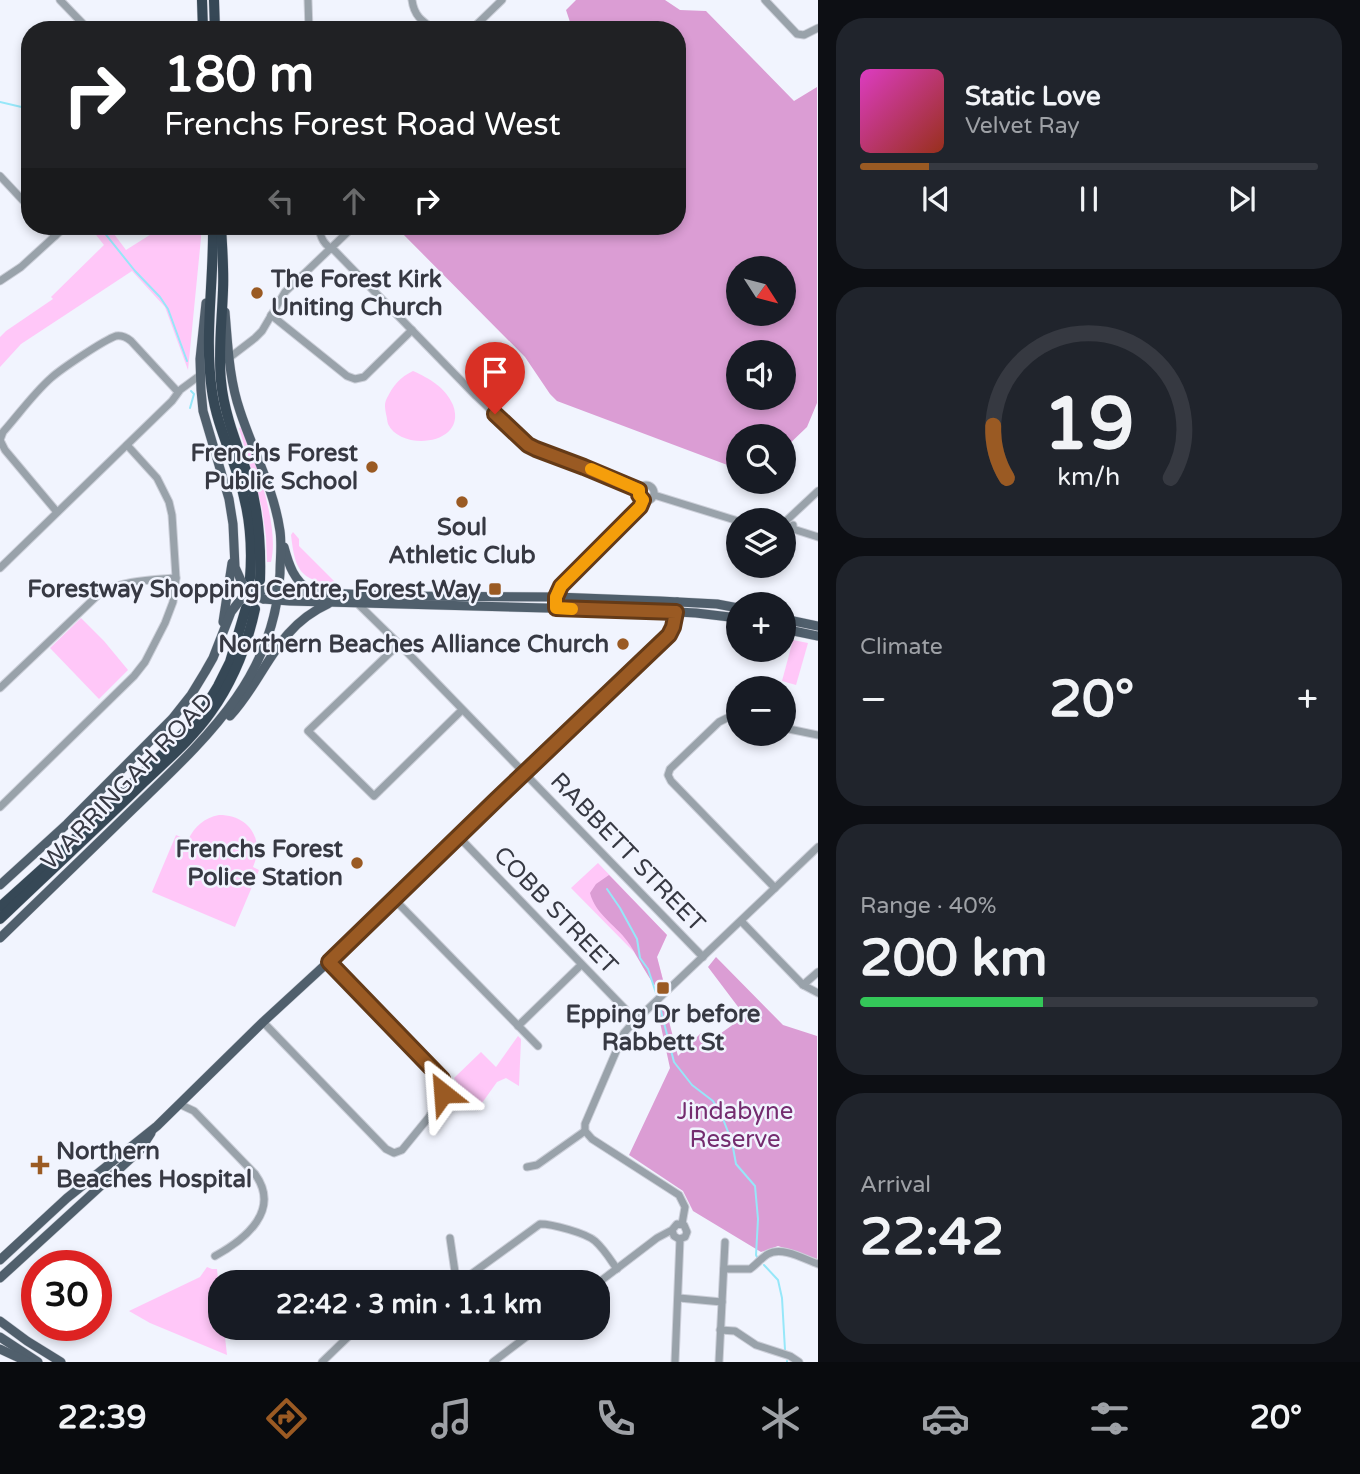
<!DOCTYPE html>
<meta charset="utf-8">
<style>
:root{--surface:#171b24;--page:#20242c;--text:#f1f3f6;--muted:#9ea1a6;--line:#363941;--accent:#9a5a23}
body{margin:0;font-family:"Varela Round",sans-serif;background:var(--page);color:var(--text);height:100vh;display:flex;flex-direction:column;font-size:26px;white-space:nowrap}
*{box-sizing:border-box;margin:0}
p{font-size:23px;color:var(--muted)}
.icon{flex:none;width:38px;height:38px;fill:none;stroke:currentColor;stroke-width:2;stroke-linecap:round;stroke-linejoin:round}
.map{position:relative;flex:1;overflow:hidden}
.sheet{display:flex;flex-direction:column;gap:18px;padding:18px;background:#0d0f14;width:542px}
.sheet>*{flex:none}
.hud{position:absolute;left:21px;top:21px;width:665px;height:214px;border-radius:28px;box-shadow:0 4px 10px #0003;background:#202124;color:#fff;overflow:hidden}
.needle{width:46px;rotate:126deg}
.fabs{position:absolute;left:726px;top:256px;display:grid;gap:14px}
.fabs a{display:grid;place-items:center;width:70px;height:70px;border-radius:50%;background:var(--surface);box-shadow:0 4px 10px #0003;font-size:35px}
.speed{position:absolute;left:21px;top:1250px;display:flex;gap:14px;font-size:35px;font-weight:700;text-align:center}
.speed>*{display:grid;place-content:center;width:91px;height:91px;border-radius:50%;background:var(--surface);box-shadow:0 4px 10px #0003;line-height:1}
.speed .limit{border:10px solid #d22;background:#fff;color:#111}
.pin{position:absolute;display:grid;place-items:center;width:60px;height:60px;color:#fff;margin:-72px -30px;border-radius:50% 50% 50% 0;rotate:-45deg;box-shadow:0 0 7px #0007}
.pin .icon{rotate:45deg}
.me{position:absolute;width:77px;margin:-38px;rotate:332deg;stroke-linejoin:round;filter:drop-shadow(0 0 5px #0008)}
.turn{display:flex;align-items:center;gap:24px;height:147px;padding:0 28px;font-size:32px}
.turn .icon{width:91px;height:91px;stroke-width:2.5}
.turn b{display:block;font-size:49px;line-height:60px}
.lanes{display:flex;align-items:center;height:66px;padding:0 28px;background:#0003;justify-content:center;gap:35px;direction:ltr}
.lanes .off{opacity:.35}
.big{font-size:52px;font-weight:700;line-height:1.1}
.sheet .card{flex:1;display:flex;flex-direction:column;justify-content:center;gap:10px;min-width:0;padding:0 24px;border-radius:28px;background:var(--page)}
.sheet .dial{align-items:center;gap:0}
.dial svg{height:182px;overflow:visible;fill:none;stroke:var(--line);stroke-width:7;stroke-linecap:round;text-anchor:middle}
.dial text{fill:var(--text);stroke:none}
.song{display:flex;align-items:center;gap:21px}
.cover{width:84px;height:84px;border-radius:10px;background:linear-gradient(135deg,hsl(310 70% 55%),hsl(10 70% 35%))}
.played{height:7px;border-radius:4px;background:linear-gradient(90deg,var(--accent) 15%,var(--line) 15%)}
.keys{display:flex;justify-content:space-around;direction:ltr}
.heat{display:flex;justify-content:space-between;align-items:center;font-size:38px;direction:ltr}
.charge{height:10px;border-radius:5px;background:linear-gradient(90deg,#34c759 40%,var(--line) 0)}
.trip{position:absolute;left:208px;top:1270px;width:402px;height:70px;border-radius:28px;background:var(--surface);box-shadow:0 4px 10px #0003;font-weight:700;line-height:70px;text-align:center}
.tab-bar{display:flex;height:112px;justify-content:space-around;align-items:center;background:#090b0e;color:var(--muted)}
.tab-bar .icon{width:49px;height:49px}
.tab-bar .current{color:var(--accent)}
.tab-bar b{font-size:32px;color:var(--text)}
main{display:flex;flex:1;min-height:0}
.map>svg:first-child{display:block}
.green{fill:#ffc7f8}
.forest{fill:#db9dd4;fill-rule:evenodd}
.lines{fill:none;stroke-linecap:round;stroke-linejoin:round}
.stream{stroke:#96e7f9;stroke-width:2}
.minor-casing{stroke:#cccfd9;stroke-width:9}
.major-casing{stroke:#cccfd9;stroke-width:10}
.highway-casing{stroke:#cccfd9;stroke-width:11}
.minor{stroke:#99a2aa;stroke-width:7}
.major{stroke:#505f6c;stroke-width:9}
.highway{stroke:#364856;stroke-width:10}
.major-bridge-casing{stroke:#cccfd9;stroke-width:10;stroke-linecap:butt}
.major-bridge{stroke:#505f6c;stroke-width:9}
.route-casing{stroke:#643a17;stroke-width:18}
.route{stroke:#9a5a23;stroke-width:12}
.slow{stroke:#f59e0b;stroke-width:12}
.poi-dot{fill:#9a5a23;stroke:#f1f4fe;stroke-width:2.5}
.labels{text-anchor:middle;stroke-width:5;stroke-linejoin:round;paint-order:stroke}
.poi-label{font-size:24px;font-weight:bold;fill:#373943;stroke:#f1f4fe;text-anchor:end}
.street-label{font-size:24px;fill:#373943;stroke:#f1f4fe}
.park-label{font-size:24px;fill:#742c6f;stroke:#f1f4fe}
</style>
<main>
<div class="map">
<svg width="818" height="1362" viewBox="0 0 818 1362">
<rect width="100%" height="100%" fill="#f1f4fe"/>
<g class="green">
<polygon points="89,226 108,226 126,250 164,226 201,226 201,238 188,370 165,307 132,271 21,344 0,367 0,337 6,331 53,299 51,297 104,245"/>
<path d="M413 371C429 378 446 388 453 405 468 445 401 452 388 424 387 421 387 417 386 414 385 407 384 404 387 398 393 386 400 377 413 371Z"/>
<path d="M243 427C255 462 280 525 271 562H267L266 537 262 508 239 428Z"/>
<path d="M293 532 299 539V546L336 583 335 585C299 580 295 569 291 535Z"/>
<polygon points="81,618 104,641 128,670 99,699 50,648"/>
<polygon points="793,640 808,643 796,685 782,681"/>
<path d="M219 815C249 815 265 839 253 867L259 870 235 927 152 892 176 835 188 840C195 826 204 818 219 815Z"/>
<polygon points="598,863 667,935 657,957 663,980 656,987 634,952 571,888"/>
<polygon points="518,1036 521,1039 519,1086 506,1078 497,1082 477,1110 452,1092 457,1082 454,1078 481,1052 496,1067"/>
<polygon points="207,1267 212,1269 217,1269 220,1299 220,1328 224,1328 227,1355 150,1323 129,1311 200,1277"/>
</g>
<g class="forest">
<path d="M576 0H665L680 10 706 11 794 101 817 87V403L807 427 784 449V436H738V469L557 401 550 394 525 357 395 226H677V30H568L572 28 566 10ZM738 268H784V313H738ZM738 352H784V397H738Z"/>
<path d="M609 875 667 935 657 957 663 980 656 987C646 974 639 959 630 945 618 926 596 916 590 893L596 884Z"/>
<polygon points="716,957 783,1025 817,1036 817,1259 778,1246 761,1252 693,1211 683,1191 629,1155 670,1068 658,1013 665,1006 678,1056 701,1033 717,1036 745,1016 708,967"/>
</g>
<g class="lines">
<g class="stream">
<polyline points="0,102 30,109"/>
<polyline points="99,226 135,271 160,297 168,309 187,361"/>
<polyline points="190,408 194,394 191,391"/>
<polyline points="607,889 620,908 637,939 640,958 648,969 656,993"/>
<polyline points="661,1011 674,1062 692,1085 713,1101 723,1119 732,1142 736,1164 755,1186 758,1219 756,1255 757,1257"/>
<polyline points="764,1265 778,1280 782,1298 785,1350"/>
<polyline points="787,1361 787,1362"/>
</g>
<defs>
<g id="minor">
<polyline points="60,0 89,30"/>
<polyline points="308,0 309,30"/>
<path d="M412 0C414 16 422 21 435 30"/>
<polyline points="765,0 797,34 804,35 818,28"/>
<polyline points="471,30 502,0"/>
<polyline points="0,176 30,208"/>
<polyline points="46,226 55,236"/>
<path d="M319 226C320 238 324 245 335 251L476 396 528 445 639 490"/>
<polyline points="0,281 21,267 66,226"/>
<polyline points="271,315 347,376 355,379 364,377 412,330"/>
<polyline points="229,358 255,338 262,331 285,292 354,226"/>
<circle cx="646" cy="493" r="8"/>
<polyline points="654,495 738,521"/>
<path d="M57 512 5 450 0 440 3 432C19 414 33 394 51 378 61 369 104 340 116 336 122 335 126 337 131 341L178 392"/>
<polyline points="787,520 818,491"/>
<polyline points="793,529 818,537"/>
<polyline points="784,534 790,533 793,529 793,525"/>
<polyline points="0,568 172,401 180,390 199,376"/>
<polyline points="356,602 399,644 703,957"/>
<polyline points="556,609 556,597 561,586 640,507 643,500"/>
<polyline points="399,644 308,731 374,796 462,710"/>
<path d="M0 688 99 594C122 580 150 580 176 578"/>
<polyline points="738,718 727,718 719,722 670,769 668,775 671,781 775,888"/>
<polyline points="784,728 818,735"/>
<polyline points="0,807 134,676 145,662 165,623 173,602 176,578 172,515 169,502 157,478 127,445"/>
<polyline points="458,836 626,1010"/>
<polyline points="394,899 538,1046"/>
<polyline points="741,921 803,985 818,993"/>
<polyline points="803,985 818,972"/>
<polyline points="263,1022 386,1149 394,1153 402,1150 429,1117 443,1093 445,1085 442,1079 329,962"/>
<polyline points="518,1026 581,965"/>
<path d="M179 1104 194 1111 255 1174C281 1210 246 1239 215 1256"/>
<polyline points="527,1167 537,1165 585,1131"/>
<polyline points="682,1224 685,1207 679,1195 592,1139 585,1131 585,1124 624,1033 631,1025 818,847"/>
<polyline points="450,1238 455,1272 461,1282"/>
<path d="M724 1269H750C756 1265 761 1258 768 1254 782 1246 804 1259 818 1264"/>
<path d="M459 1283 540 1224C552 1224 586 1233 595 1241 604 1249 610 1259 617 1269"/>
<polyline points="598,1283 657,1238 672,1230 677,1224 684,1225 687,1232 685,1237 679,1239 674,1236 672,1230"/>
<polyline points="679,1298 722,1302"/>
<polyline points="720,1330 735,1331 756,1345 790,1356 799,1362"/>
<polyline points="322,1362 349,1336 367,1328"/>
<polyline points="493,1362 538,1328"/>
<polyline points="675,1362 680,1239"/>
<polyline points="719,1362 725,1242"/>
</g>
<g id="major">
<polyline points="206,303 200,359 201,390 203,411 229,499 233,524 235,567 243,585"/>
<path d="M284 547C289 566 294 580 310 591"/>
<polyline points="265,590 390,596 556,597 660,601 717,604 738,608"/>
<polyline points="263,599 290,601 660,611 696,613 738,618"/>
<polyline points="784,619 818,626"/>
<polyline points="223,622 232,563"/>
<polyline points="784,629 818,636"/>
<path d="M230 716C266 677 275 628 328 604"/>
<polyline points="0,885 67,824 172,719 191,695 205,672 213,658 231,612 241,599"/>
<path d="M0 938C44 895 89 852 133 809 203 741 275 679 280 573 280 560 282 545 280 531 274 489 253 451 240 411 229 379 228 346 225 312"/>
<polyline points="0,1260 67,1198 157,1126 263,1022 337,954 639,662 672,631 677,602"/>
<polyline points="0,1278 140,1150 151,1133"/>
<polyline points="0,1321 27,1341 61,1362"/>
<polyline points="0,1337 38,1362"/>
<polyline points="0,1349 28,1362"/>
</g>
<g id="highway">
<polyline points="202,0 203,30"/>
<polyline points="214,0 215,30"/>
<path d="M213 226C214 280 204 337 212 391 216 420 228 446 237 473 249 507 253 542 250 578"/>
<path d="M221 226C222 247 224 269 223 290 222 320 218 351 221 381 224 415 238 447 249 479 259 512 261 546 260 580"/>
<polyline points="0,907 61,852 151,765 184,733 204,709 218,686 230,662 246,608"/>
<path d="M0 919C48 873 97 828 144 782 167 760 193 738 211 712 233 681 247 646 255 609"/>
</g>
</defs>
<use href="#minor" class="minor-casing"/>
<use href="#major" class="major-casing"/>
<use href="#highway" class="highway-casing"/>
<use href="#minor" class="minor"/>
<use href="#major" class="major"/>
<use href="#highway" class="highway"/>
<defs>
<g id="major-bridge">
<polyline points="243,585 250,593 263,599"/>
<polyline points="241,599 250,593 265,590"/>
</g>
</defs>
<use href="#major-bridge" class="major-bridge-casing"/>
<use href="#major-bridge" class="major-bridge"/>
</g>
<g class="lines">
<defs>
<polyline id="route" points="443,1093 445,1086 442,1079 329,962 496,800 669,635 673,627 676,612 556,608 556,597 561,586 640,507 643,500 639,495 639,490 584,467 536,449 528,445 495,414"/>
</defs>
<use href="#route" class="route-casing"/>
<use href="#route" class="route"/>
<polyline class="slow" points="572,609 556,608 556,597 561,586 640,507 643,500 639,495 639,490 591,469"/>
</g>
<g class="poi-dot">
<circle cx="257" cy="293" r="7"/>
<circle cx="372" cy="467" r="7"/>
<circle cx="462" cy="502" r="7"/>
<rect x="488" y="582" width="14" height="14" rx="3.5"/>
<circle cx="623" cy="644" r="7"/>
<circle cx="357" cy="863" r="7"/>
<rect x="656" y="981" width="14" height="14" rx="3.5"/>
<path d="M36.5 1154.5h7v7h7v7h-7v7h-7v-7h-7v-7h7z"/>
</g>
<g class="labels">
<g class="poi-label">
<text x="271" y="287" text-anchor="start">The Forest Kirk<tspan x="271" dy="28">Uniting Church</tspan></text>
<text x="358" y="461">Frenchs Forest<tspan x="358" dy="28">Public School</tspan></text>
<text x="462" y="535" text-anchor="middle">Soul<tspan x="462" dy="28">Athletic Club</tspan></text>
<text x="481" y="597">Forestway Shopping Centre, Forest Way</text>
<text x="609" y="652">Northern Beaches Alliance Church</text>
<text x="343" y="857">Frenchs Forest<tspan x="343" dy="28">Police Station</tspan></text>
<text x="663" y="1022" text-anchor="middle">Epping Dr before<tspan x="663" dy="28">Rabbett St</tspan></text>
<text x="56" y="1159" text-anchor="start">Northern<tspan x="56" dy="28">Beaches Hospital</tspan></text>
</g>
<g class="street-label">
<text transform="translate(127 781) rotate(-46)" y="8">WARRINGAH ROAD</text>
<text transform="translate(628 852) rotate(46)" y="8">RABBETT STREET</text>
<text transform="translate(556 910) rotate(46)" y="8">COBB STREET</text>
</g>
<g class="park-label">
<text x="735" y="1119">Jindabyne<tspan x="735" dy="28">Reserve</tspan></text>
</g>
</g>
</svg>
<div class="fabs">
<a><svg class="needle" viewBox="-14 -14 28 28"><path d="M0-13l5 13h-10z" fill="#e53935"/><path d="M0 13l5-13h-10z" fill="#9ea1a6"/></svg></a>
<a><svg class="icon" aria-label="sound" viewBox="0 0 24 24"><path d="M4 9h4l5-4v14l-5-4H4zM17 9q2 3 0 6"/></svg></a>
<a><svg class="icon" aria-label="search" viewBox="0 0 24 24"><circle cx="10" cy="10" r="6"/><path d="M15 15l6 6"/></svg></a>
<a><svg class="icon" aria-label="layers" viewBox="0 0 24 24"><path d="M12 4l9 5-9 5-9-5zM3 14l9 5 9-5"/></svg></a>
<a>+</a>
<a>−</a>
</div>
<div class="speed"><div class="limit">30</div></div>
<div class="pin" style="left:495px;top:414px;background:#d93025"><svg class="icon" aria-label="arrive" viewBox="0 0 24 24"><path d="M6 21V4h12l-3 4 3 4H6"/></svg></div>
<svg class="me" style="left:443px;top:1093px" viewBox="-20 -20 40 40"><path d="M0-17L14 15 0 8-14 15z" fill="#9a5a23" stroke="#fff" stroke-width="4"/></svg>
<div class="trip">22:42 · 3 min · 1.1 km</div>
<div class="hud">
<div class="turn"><svg class="icon" aria-label="right" viewBox="0 0 24 24"><path d="M7 20v-9h11M14 6l5 5-5 5"/></svg><div><b>180 m</b>Frenchs Forest Road West</div></div>
<div class="lanes"><svg class="icon off" aria-label="left" viewBox="0 0 24 24"><path d="M17 20v-9H6M10 6l-5 5 5 5"/></svg><svg class="icon off" aria-label="ahead" viewBox="0 0 24 24"><path d="M12 20V5M6 11l6-6 6 6"/></svg><svg class="icon" aria-label="right" viewBox="0 0 24 24"><path d="M7 20v-9h11M14 6l5 5-5 5"/></svg></div>
</div>
</div>
<section class="sheet">
<div class="card">
<div class="song"><i class="cover"></i><div><b>Static Love</b><p>Velvet Ray</p></div></div>
<div class="played"></div>
<div class="keys"><svg class="icon" aria-label="previous" viewBox="0 0 24 24"><path d="M18 5L8 12l10 7zM5 5v14"/></svg><svg class="icon" aria-label="pause" viewBox="0 0 24 24"><path d="M8 5v14M16 5v14"/></svg><svg class="icon" aria-label="next" viewBox="0 0 24 24"><path d="M6 5l10 7-10 7zM19 5v14"/></svg></div>
</div>
<div class="card dial"><svg viewBox="0 0 100 80">
<path d="M14 69A42 42 0 1 1 86 69"/>
<path d="M14 69A42 42 0 0 1 8 46" stroke="#9a5a23"/>
<text x="50" y="56" font-size="32" font-weight="700">19</text>
<text x="50" y="72" font-size="11">km/h</text>
</svg></div>
<div class="card"><p>Climate</p>
<div class="heat"><a>−</a><b class="big">20°</b><a>+</a></div>
</div>
<div class="card"><p>Range · 40%</p><b class="big">200 km</b><div class="charge"></div></div>
<div class="card"><p>Arrival</p><b class="big">22:42</b></div>
</section>
</main>
<nav class="tab-bar">
<b>22:39</b>
<svg class="icon current" aria-label="directions" viewBox="0 0 24 24"><path d="M12 3l9 9-9 9-9-9zM9 14v-3h6M13 9l2 2-2 2"/></svg>
<svg class="icon" aria-label="music" viewBox="0 0 24 24"><path d="M9 18V5l10-2v13"/><circle cx="6" cy="18" r="3"/><circle cx="16" cy="16" r="3"/></svg>
<svg class="icon" aria-label="phone" viewBox="0 0 24 24"><path d="M5 4h4l2 5-3 2q2 4 5 5l2-3 5 2v4C11 20 4 13 5 4z"/></svg>
<svg class="icon" aria-label="climate" viewBox="0 0 24 24"><path d="M12 3v18M4 7l16 10M4 17L20 7"/></svg>
<svg class="icon" aria-label="car" viewBox="0 0 24 24"><path d="M5 17H2v-5l4-1 3-4h7l3 4 3 1v5h-3M9 17h6M6 11h13"/><circle cx="7" cy="17" r="2"/><circle cx="17" cy="17" r="2"/></svg>
<svg class="icon" aria-label="filters" viewBox="0 0 24 24"><path d="M4 7h16M4 17h16"/><circle cx="9" cy="7" r="2"/><circle cx="15" cy="17" r="2"/></svg>
<b>20°</b>
</nav>
